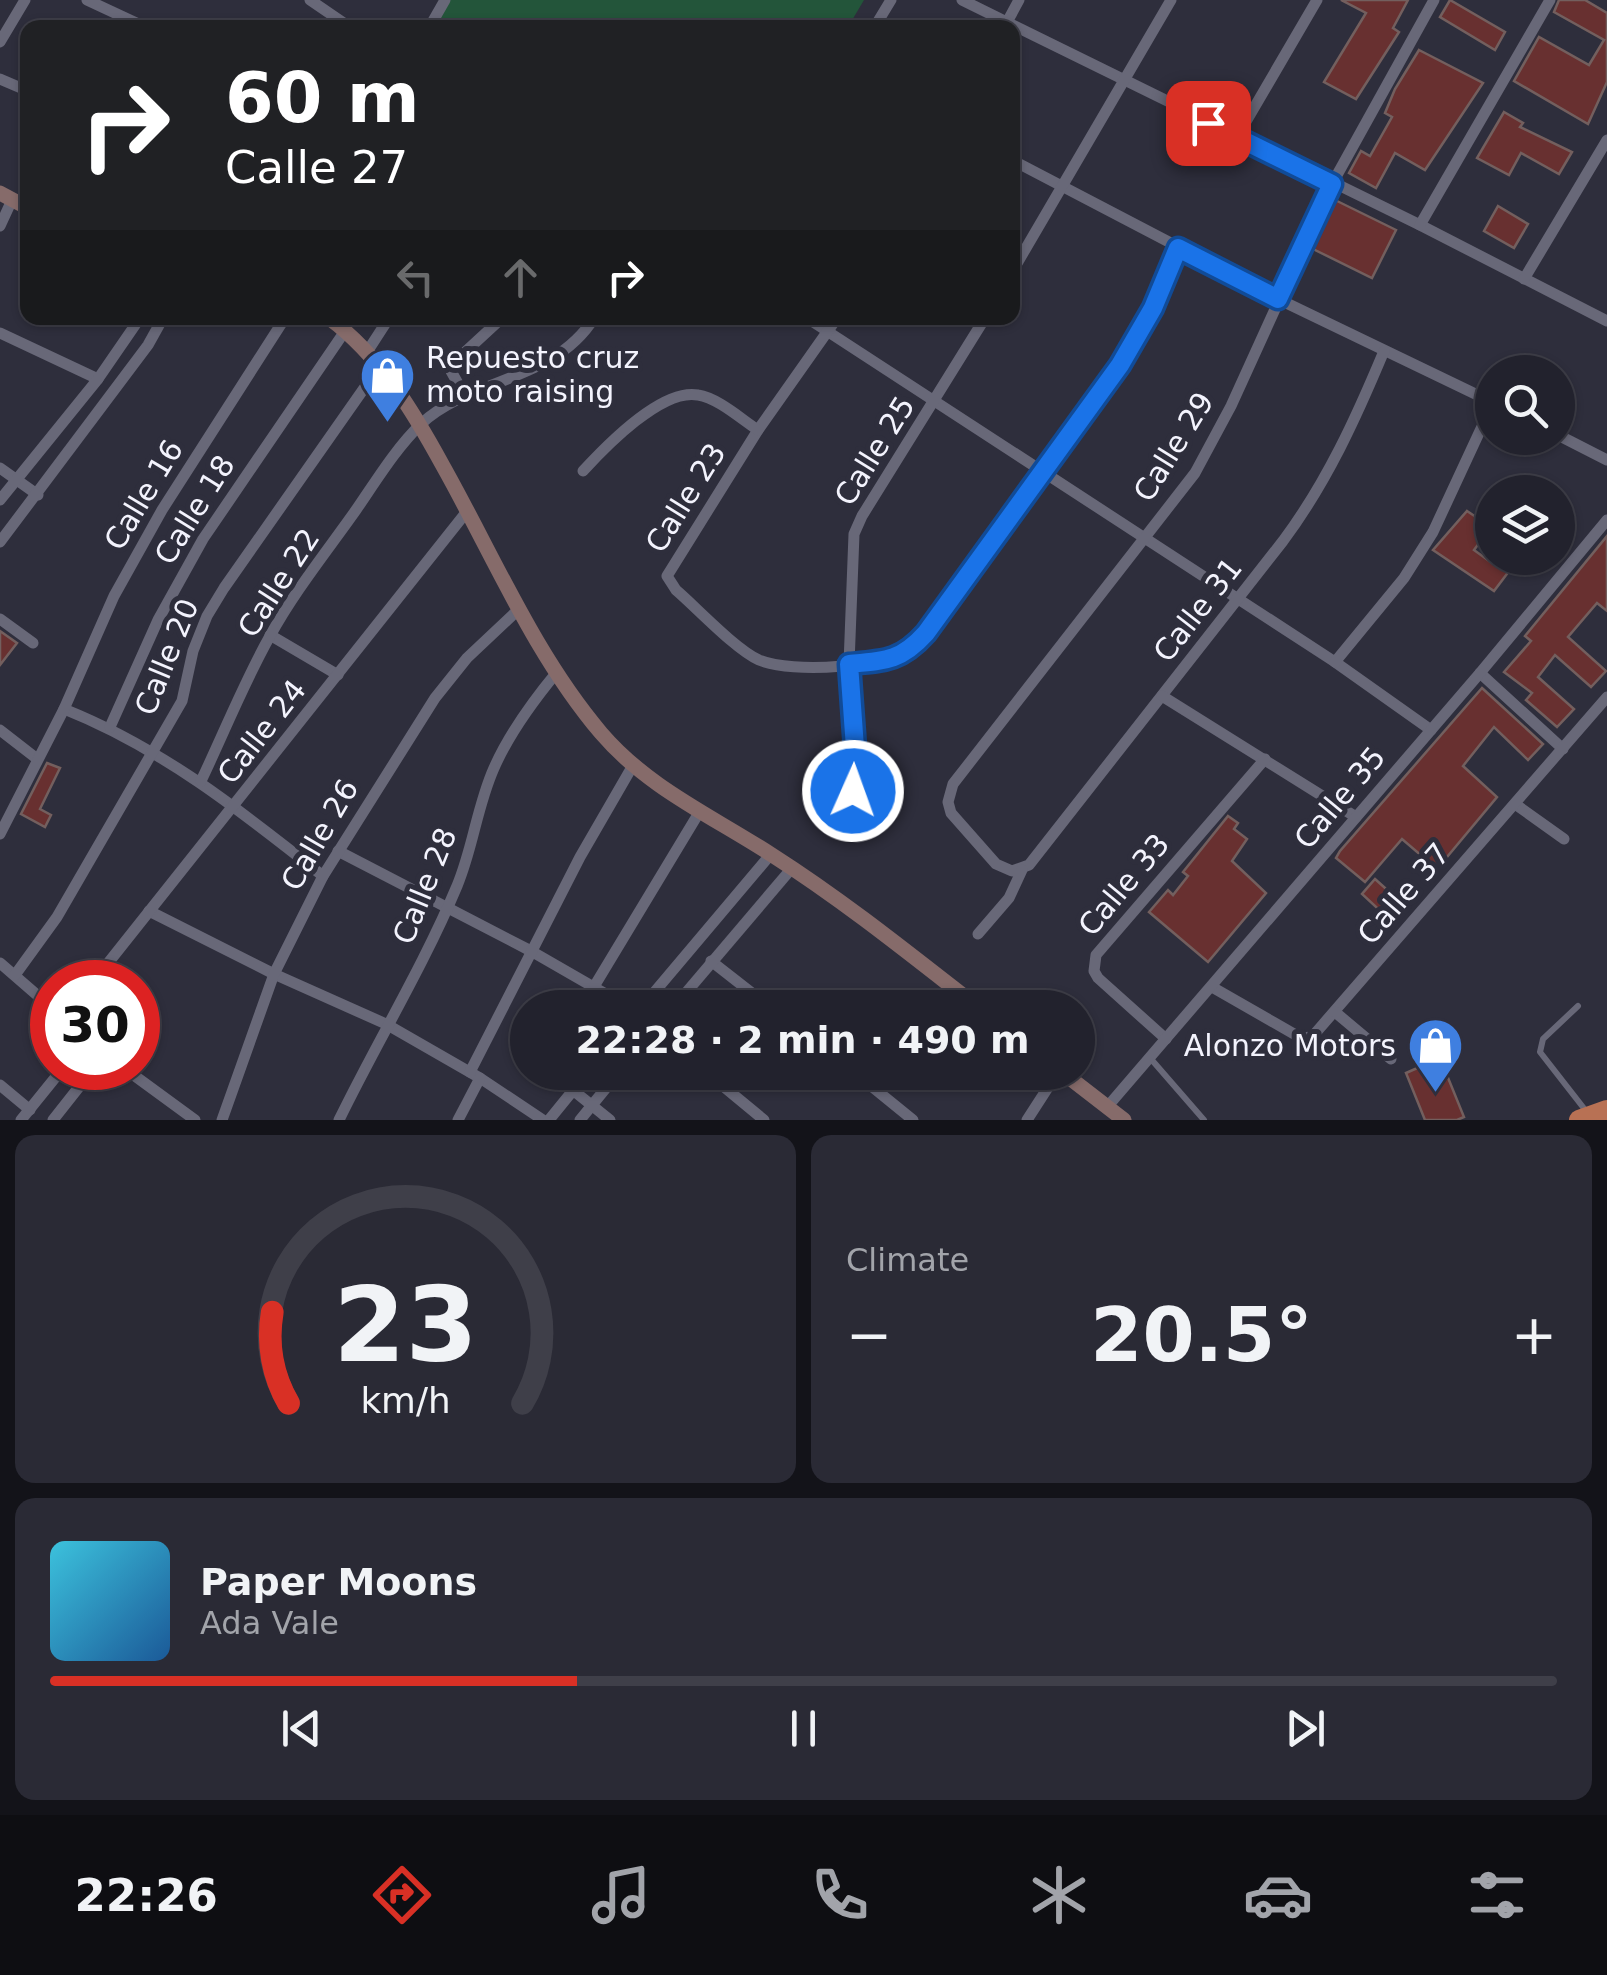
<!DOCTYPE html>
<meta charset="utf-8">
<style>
:root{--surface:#22222d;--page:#2a2a35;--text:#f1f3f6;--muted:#a2a4aa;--line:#3f3f49;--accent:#d93025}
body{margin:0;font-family:"DejaVu Sans",sans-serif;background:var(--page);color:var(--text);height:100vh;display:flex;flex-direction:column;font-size:38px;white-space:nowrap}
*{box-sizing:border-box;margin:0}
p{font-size:32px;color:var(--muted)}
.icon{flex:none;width:55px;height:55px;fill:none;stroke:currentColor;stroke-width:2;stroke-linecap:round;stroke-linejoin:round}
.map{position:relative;height:1120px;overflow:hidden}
.side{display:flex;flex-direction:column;gap:15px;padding:15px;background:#131319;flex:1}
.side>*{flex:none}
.hud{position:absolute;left:20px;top:20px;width:1000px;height:305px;border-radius:20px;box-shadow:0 2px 8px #0004,0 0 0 2px var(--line);background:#202124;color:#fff;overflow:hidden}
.controls{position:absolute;left:1475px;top:355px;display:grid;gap:20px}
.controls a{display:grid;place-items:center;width:100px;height:100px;border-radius:50%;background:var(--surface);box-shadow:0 2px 8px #0004,0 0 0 2px var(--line);font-size:50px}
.speed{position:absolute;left:30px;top:960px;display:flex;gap:20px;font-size:50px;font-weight:700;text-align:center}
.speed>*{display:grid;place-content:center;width:130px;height:130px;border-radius:50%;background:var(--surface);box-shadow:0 2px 8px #0004,0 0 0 2px var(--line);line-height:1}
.speed .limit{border:15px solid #d22;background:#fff;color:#111}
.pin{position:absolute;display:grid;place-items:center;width:85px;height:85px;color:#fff;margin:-42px;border-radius:20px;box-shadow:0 5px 15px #0006}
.me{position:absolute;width:110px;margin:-55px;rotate:2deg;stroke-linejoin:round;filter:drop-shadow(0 0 8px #0008)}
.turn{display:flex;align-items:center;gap:35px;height:210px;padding:0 40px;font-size:45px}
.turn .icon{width:130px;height:130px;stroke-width:2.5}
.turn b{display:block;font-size:70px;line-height:85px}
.lanes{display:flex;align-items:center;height:95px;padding:0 40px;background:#0003;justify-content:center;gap:50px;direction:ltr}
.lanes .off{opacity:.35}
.big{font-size:75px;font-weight:700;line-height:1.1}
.side .widget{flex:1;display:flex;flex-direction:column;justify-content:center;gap:15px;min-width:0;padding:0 35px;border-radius:20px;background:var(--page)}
.side .dial{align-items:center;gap:0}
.dial svg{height:260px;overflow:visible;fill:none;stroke:var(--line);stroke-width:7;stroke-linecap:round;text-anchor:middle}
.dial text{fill:var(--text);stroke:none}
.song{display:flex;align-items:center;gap:30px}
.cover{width:120px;height:120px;border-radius:15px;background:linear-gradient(135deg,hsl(190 70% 55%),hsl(210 70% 35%))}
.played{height:10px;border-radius:5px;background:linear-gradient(90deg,var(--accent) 35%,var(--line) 35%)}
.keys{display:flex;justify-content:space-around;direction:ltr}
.heat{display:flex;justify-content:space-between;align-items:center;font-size:55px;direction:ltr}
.side .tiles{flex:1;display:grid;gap:15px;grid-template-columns:1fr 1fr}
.widget:last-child{grid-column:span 2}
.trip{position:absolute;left:510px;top:990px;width:585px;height:100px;border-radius:50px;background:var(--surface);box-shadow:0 2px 8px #0004,0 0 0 2px var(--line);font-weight:700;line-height:100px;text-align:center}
.dock{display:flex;height:160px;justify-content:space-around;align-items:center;background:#0e0e12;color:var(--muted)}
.dock .icon{width:70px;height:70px}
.dock .active{color:var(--accent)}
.dock b{font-size:45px;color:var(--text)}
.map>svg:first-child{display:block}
.green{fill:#23553a}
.building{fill:#683030;stroke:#735f5e;stroke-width:2.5}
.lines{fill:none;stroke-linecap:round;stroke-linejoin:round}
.service{stroke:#686878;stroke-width:6}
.minor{stroke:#686878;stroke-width:11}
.secondary{stroke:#866b6a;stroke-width:15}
.trunk{stroke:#b87154;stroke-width:20}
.route-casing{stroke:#114b97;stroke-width:25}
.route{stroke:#1a73e8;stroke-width:18}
.labels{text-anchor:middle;stroke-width:10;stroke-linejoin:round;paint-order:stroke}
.poi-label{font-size:30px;fill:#f3f3fd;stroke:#2e2e3c;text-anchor:start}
.street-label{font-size:30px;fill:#f3f3fd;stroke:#2e2e3c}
</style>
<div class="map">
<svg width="1607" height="1120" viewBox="0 0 1607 1120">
<rect width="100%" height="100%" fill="#2e2e3c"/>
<polygon class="green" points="449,0 864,0 848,27 434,28"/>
<g class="building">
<polygon points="1341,0 1408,0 1393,28 1399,32 1356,99 1324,82 1366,13"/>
<polygon points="1450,0 1505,32 1495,50 1440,17"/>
<polygon points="1559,0 1585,0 1607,13 1607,82 1588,124 1514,81 1539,37 1589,65 1604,40 1554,12"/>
<polygon points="1419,50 1483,83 1425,170 1395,153 1376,188 1349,173 1361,151 1370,156 1392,117 1385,113 1395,89"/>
<polygon points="1504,112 1523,123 1520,127 1572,152 1559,174 1521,153 1509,175 1477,158"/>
<polygon points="1335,200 1396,230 1372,278 1313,249"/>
<polygon points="1498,206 1528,224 1514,248 1484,231"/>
<polygon points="1467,511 1491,527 1474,550 1492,563 1496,558 1519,558 1494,591 1433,550"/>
<polygon points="1607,536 1607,611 1597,603 1568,637 1606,671 1591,687 1555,655 1538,677 1574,709 1557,727 1526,700 1532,693 1504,672 1531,641 1525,636"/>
<polygon points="0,631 17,643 0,665"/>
<polygon points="1482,688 1543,744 1528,760 1494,727 1463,766 1497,797 1437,869 1402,839 1365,882 1336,858 1340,851"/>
<polygon points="47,763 60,768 40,809 51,815 45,827 21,814"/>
<polygon points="1228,816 1238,823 1234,829 1247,839 1232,861 1266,893 1208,962 1149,912 1168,890 1173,895 1188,876 1183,872"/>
<polygon points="1375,879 1403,904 1389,919 1362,894"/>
<polygon points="1440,1058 1464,1117 1457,1120 1425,1120 1406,1073"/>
</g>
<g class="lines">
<g class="service">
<polyline points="1578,1006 1543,1039 1540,1052 1586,1111"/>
<polyline points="1151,1059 1204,1120"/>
</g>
<g class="minor">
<polyline points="87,0 147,28"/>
<polyline points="310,0 351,28"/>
<polyline points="962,0 1420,225 1607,321"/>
<polyline points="1006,24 1019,0"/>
<polyline points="429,28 445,0"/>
<polyline points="874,28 891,0"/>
<polyline points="0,42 25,0"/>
<polyline points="0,79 28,91"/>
<polyline points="1237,137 1317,0"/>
<polyline points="1012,160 1278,299 1492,402"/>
<polyline points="1420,225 1550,0"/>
<polyline points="0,226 12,200"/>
<polyline points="1012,272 1171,0"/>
<polyline points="1524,279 1607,140"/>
<polyline points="807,318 1335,662 1431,730"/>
<path d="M837 318 758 430 667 576 676 590C697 608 735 649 759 660 792 674 890 668 916 644L1120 365 1153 308 1179 248"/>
<polyline points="0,333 98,379"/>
<path d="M1384 351C1356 418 1327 482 1283 541L1029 865 1012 871 996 864 951 813 948 802 953 784 1195 473 1231 406 1332 184 1434 0"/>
<polyline points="367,352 389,318"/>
<polyline points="466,398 451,371 451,365 502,318"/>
<polyline points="1558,435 1607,460"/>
<polyline points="0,468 38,495"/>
<path d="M583 471C606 446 662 388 698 395 718 398 741 419 758 430"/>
<polyline points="0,500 98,379 140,318"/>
<polyline points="0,542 148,345 163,318"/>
<polyline points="0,619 33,643"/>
<polyline points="270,635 338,675"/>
<polyline points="1335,662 1404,578 1433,532 1492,405"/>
<polyline points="1480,673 1563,749"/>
<polyline points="1162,696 1356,817"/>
<path d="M64 709C162 748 241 811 323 876"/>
<polyline points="110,727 158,620 203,539 345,331"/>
<polyline points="0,730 36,758"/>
<path d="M201 781C224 733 244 682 270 636 294 592 327 551 356 510 376 481 396 448 421 424 470 378 554 382 594 318"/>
<polyline points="847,801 856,773 849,664 854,534 862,516 985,318"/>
<polyline points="1515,804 1564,839"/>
<polyline points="0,834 64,709 114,596 162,510 285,318"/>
<polyline points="338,851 531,951 630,1008"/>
<polyline points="149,911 274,974 386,1024 480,1078 543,1120"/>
<polyline points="978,934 1009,898 1022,870"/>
<polyline points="711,961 771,1008"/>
<polyline points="0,963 52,1008"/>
<polyline points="15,975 57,917 182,701 193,651 207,616 224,588 379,367"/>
<polyline points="93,982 468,510"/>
<polyline points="595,985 700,811"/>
<polyline points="1212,987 1301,1038 1312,1037 1607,697"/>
<polyline points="641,1008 771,854"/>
<polyline points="673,1008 792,868"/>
<polyline points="1335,1012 1391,1059"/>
<polyline points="1166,1039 1098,978 1094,971 1096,955 1265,759"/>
<polyline points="124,1068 195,1120"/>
<polyline points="470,1072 580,857 632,767"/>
<polyline points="706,1072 764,1120"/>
<polyline points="854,1072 913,1120"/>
<polyline points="0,1085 30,1110"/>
<polyline points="574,1091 610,1120"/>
<polyline points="1108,1106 1480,673 1607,520"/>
<polyline points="21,1120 63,1068"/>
<polyline points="53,1120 94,1068"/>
<polyline points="222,1120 274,974 323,876 435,698 467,658 519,609"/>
<path d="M339 1120C377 1042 423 967 457 886 473 848 477 806 494 768 509 734 533 701 557 672"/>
<polyline points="458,1120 480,1078"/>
<polyline points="549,1120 588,1072"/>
<polyline points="580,1120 619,1072"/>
<polyline points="1027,1120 1058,1072"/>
</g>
<g class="secondary">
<polyline points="0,193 28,208"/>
<path d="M329 318C380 356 413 411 443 466 493 555 534 654 601 733 648 788 712 816 772 855 844 901 911 955 979 1008"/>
<polyline points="1062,1072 1124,1120"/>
</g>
<polyline class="trunk" points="1579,1120 1607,1110"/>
</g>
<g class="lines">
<defs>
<path id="route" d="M853 791 856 762 849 664C885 661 901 661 926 633L1120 365 1153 308 1178 248 1278 299 1332 184 1208 123"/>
</defs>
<use href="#route" class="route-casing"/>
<use href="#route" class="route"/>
</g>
<defs>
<symbol id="shop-pin" viewBox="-11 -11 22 30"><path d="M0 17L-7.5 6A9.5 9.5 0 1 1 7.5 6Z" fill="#3f7fe0" stroke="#2e2e3c"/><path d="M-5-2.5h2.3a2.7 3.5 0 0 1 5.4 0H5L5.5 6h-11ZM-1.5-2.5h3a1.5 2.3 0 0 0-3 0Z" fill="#fff"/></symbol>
</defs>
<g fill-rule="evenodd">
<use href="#shop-pin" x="356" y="344" width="63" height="86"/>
<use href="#shop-pin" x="1404" y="1014" width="63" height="86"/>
</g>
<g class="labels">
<g class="poi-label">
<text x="426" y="368">Repuesto cruz<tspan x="426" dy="34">moto raising</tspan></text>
<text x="1396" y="1056" text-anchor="end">Alonzo Motors</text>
</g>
<g class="street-label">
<text transform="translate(1174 447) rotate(-58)" y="10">Calle 29</text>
<text transform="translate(875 451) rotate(-58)" y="10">Calle 25</text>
<text transform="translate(144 495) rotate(-59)" y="10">Calle 16</text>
<text transform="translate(686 498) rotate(-58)" y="10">Calle 23</text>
<text transform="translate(195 510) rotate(-58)" y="10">Calle 18</text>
<text transform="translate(279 583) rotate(-57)" y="10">Calle 22</text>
<text transform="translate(1198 610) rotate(-52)" y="10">Calle 31</text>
<text transform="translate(167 657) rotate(-68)" y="10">Calle 20</text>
<text transform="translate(262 732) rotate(-52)" y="10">Calle 24</text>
<text transform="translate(1340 798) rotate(-50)" y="10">Calle 35</text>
<text transform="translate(320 835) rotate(-60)" y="10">Calle 26</text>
<text transform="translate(1124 885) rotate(-50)" y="10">Calle 33</text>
<text transform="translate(425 886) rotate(-68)" y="10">Calle 28</text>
<text transform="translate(1404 894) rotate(-49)" y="10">Calle 37</text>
</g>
</g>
</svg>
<div class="controls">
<a><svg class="icon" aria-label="search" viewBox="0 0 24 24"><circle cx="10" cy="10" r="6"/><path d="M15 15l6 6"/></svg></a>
<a><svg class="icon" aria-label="layers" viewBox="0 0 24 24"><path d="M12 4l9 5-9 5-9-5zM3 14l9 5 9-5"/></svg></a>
</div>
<div class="speed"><div class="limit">30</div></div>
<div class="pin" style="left:1208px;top:123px;background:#d93025"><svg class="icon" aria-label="arrive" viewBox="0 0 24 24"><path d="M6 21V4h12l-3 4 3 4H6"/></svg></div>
<svg class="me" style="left:853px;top:791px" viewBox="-20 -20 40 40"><circle r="17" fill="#1a73e8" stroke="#fff" stroke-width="3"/><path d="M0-11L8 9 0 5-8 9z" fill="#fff"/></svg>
<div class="trip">22:28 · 2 min · 490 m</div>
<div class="hud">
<div class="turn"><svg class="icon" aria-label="right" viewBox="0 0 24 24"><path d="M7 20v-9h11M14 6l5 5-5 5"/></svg><div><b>60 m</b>Calle 27</div></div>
<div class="lanes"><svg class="icon off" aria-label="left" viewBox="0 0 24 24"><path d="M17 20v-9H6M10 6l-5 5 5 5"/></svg><svg class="icon off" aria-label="ahead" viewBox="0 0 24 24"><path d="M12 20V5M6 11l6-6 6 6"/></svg><svg class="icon" aria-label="right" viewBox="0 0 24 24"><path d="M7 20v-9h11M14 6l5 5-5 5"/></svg></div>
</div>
</div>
<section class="side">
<div class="tiles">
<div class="widget dial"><svg viewBox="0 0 100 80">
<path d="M14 69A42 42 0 1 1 86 69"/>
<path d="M14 69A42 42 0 0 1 9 41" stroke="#d93025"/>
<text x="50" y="56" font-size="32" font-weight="700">23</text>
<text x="50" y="72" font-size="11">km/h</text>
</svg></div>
<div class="widget"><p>Climate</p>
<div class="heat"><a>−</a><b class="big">20.5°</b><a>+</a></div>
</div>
<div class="widget">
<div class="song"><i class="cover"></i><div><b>Paper Moons</b><p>Ada Vale</p></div></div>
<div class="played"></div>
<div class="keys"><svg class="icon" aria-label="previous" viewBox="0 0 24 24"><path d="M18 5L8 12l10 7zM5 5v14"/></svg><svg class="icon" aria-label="pause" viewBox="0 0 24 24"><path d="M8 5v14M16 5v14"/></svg><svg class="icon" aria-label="next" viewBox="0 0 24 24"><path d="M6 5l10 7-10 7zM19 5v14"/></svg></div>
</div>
</div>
</section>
<nav class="dock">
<b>22:26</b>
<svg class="icon active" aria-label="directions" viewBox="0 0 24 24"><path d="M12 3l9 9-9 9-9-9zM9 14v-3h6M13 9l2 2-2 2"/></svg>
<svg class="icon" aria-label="music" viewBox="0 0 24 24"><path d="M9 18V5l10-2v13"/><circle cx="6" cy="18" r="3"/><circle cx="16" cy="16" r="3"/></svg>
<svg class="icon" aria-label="phone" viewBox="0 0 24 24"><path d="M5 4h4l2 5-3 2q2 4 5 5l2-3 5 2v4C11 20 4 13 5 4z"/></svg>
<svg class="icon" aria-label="climate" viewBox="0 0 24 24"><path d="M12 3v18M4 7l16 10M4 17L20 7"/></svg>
<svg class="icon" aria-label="car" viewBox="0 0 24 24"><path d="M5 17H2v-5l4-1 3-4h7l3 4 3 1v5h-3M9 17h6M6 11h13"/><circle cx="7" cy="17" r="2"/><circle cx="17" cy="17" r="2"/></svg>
<svg class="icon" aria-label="filters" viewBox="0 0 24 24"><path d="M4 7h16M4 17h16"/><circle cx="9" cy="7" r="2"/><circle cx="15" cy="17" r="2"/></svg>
</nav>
